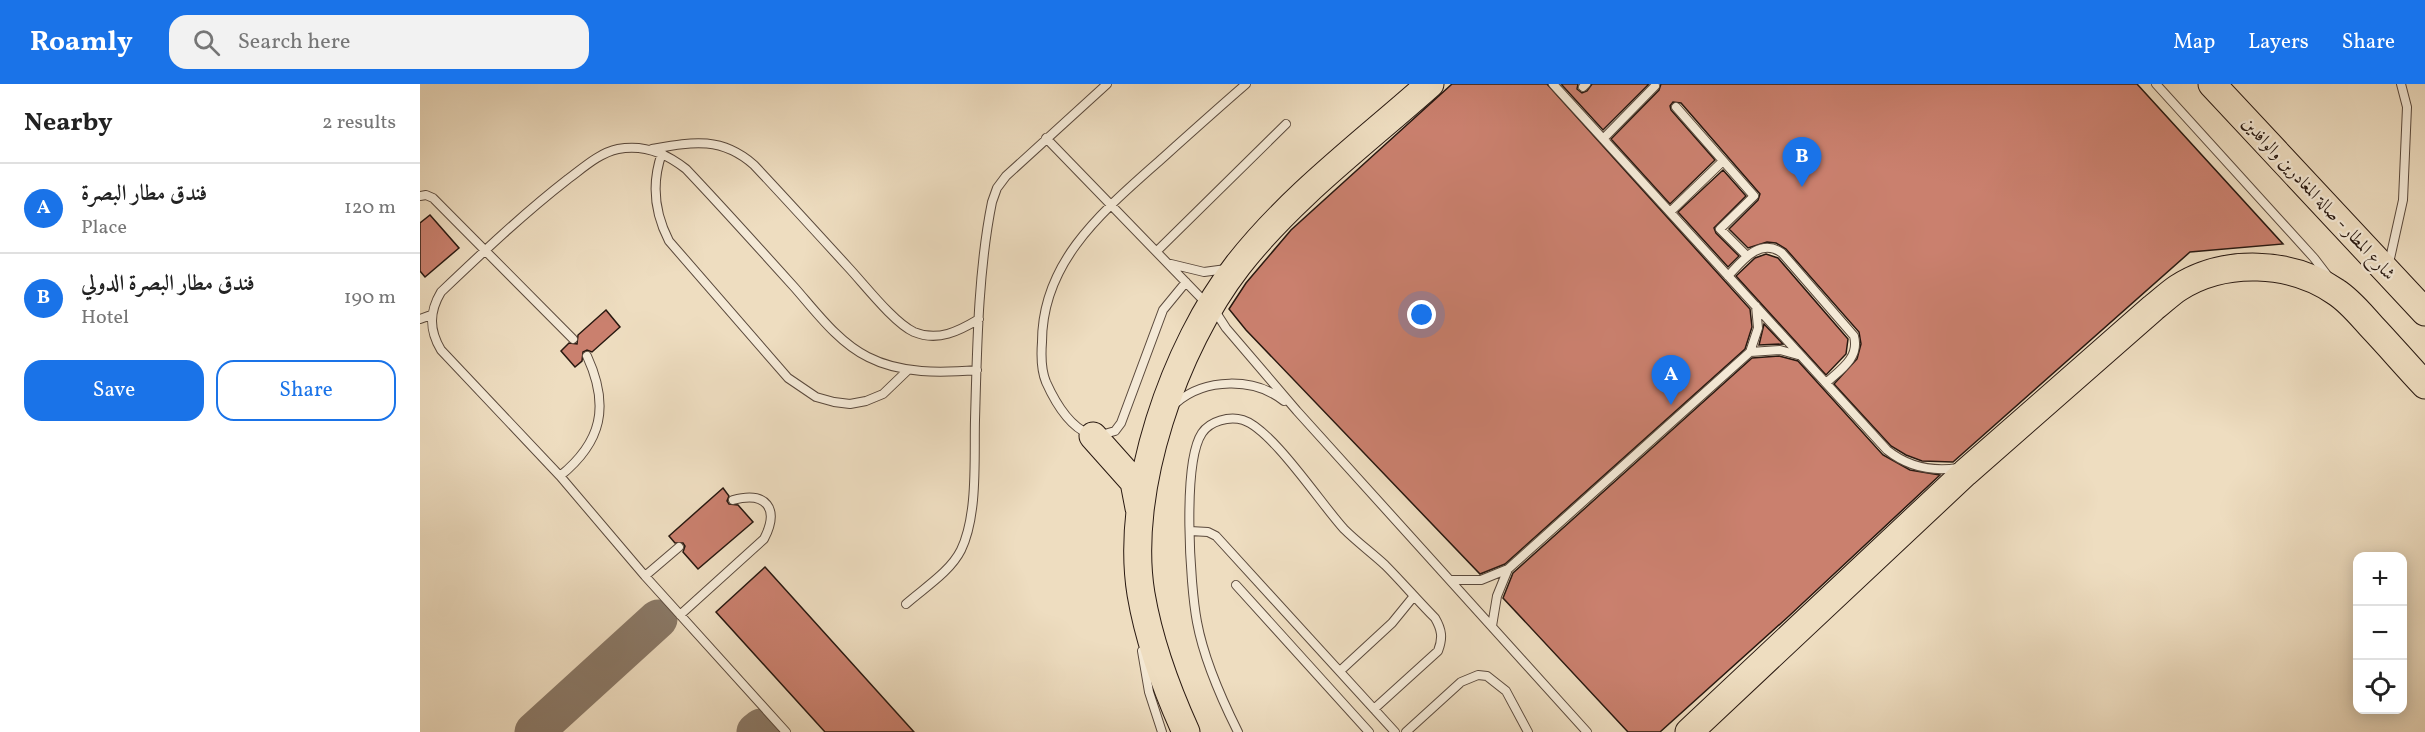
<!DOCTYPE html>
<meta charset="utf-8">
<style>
:root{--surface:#fff;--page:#f2f2f2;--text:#222;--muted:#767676;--line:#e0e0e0;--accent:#1a73e8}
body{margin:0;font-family:Vollkorn,Amiri,serif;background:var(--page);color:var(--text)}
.controls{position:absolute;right:18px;bottom:18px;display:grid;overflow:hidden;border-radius:12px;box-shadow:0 3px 15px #0003}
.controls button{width:54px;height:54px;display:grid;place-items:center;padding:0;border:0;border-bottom:2px solid var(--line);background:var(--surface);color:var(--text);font:30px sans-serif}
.you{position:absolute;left:1002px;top:231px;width:21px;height:21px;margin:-15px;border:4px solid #fff;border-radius:50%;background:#1a73e8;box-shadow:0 0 0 9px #1a73e833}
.badge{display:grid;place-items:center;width:39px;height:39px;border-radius:50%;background:var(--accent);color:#fff;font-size:20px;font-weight:700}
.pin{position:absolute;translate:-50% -50px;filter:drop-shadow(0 2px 3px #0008)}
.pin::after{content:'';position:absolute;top:32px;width:21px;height:18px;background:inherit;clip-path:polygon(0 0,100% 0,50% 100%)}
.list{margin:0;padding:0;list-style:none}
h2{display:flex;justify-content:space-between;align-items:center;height:78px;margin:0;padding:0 24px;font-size:26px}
h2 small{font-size:20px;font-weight:400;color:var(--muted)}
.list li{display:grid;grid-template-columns:39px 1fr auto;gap:18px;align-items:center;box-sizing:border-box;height:90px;padding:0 24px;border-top:2px solid var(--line)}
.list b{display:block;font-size:22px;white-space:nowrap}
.list p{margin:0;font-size:20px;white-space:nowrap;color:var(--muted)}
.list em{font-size:20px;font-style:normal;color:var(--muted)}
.actions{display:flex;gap:12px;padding:18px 24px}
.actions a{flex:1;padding:14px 0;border:2px solid var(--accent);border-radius:18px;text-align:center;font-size:21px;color:var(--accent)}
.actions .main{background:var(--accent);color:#fff}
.icon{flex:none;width:33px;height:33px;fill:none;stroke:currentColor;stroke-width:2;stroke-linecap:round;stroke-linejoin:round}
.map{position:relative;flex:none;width:2005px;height:648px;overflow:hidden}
header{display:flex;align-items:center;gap:36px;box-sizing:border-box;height:84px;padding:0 30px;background:var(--accent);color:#fff}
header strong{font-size:28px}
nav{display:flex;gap:33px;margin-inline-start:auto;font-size:21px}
.search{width:420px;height:54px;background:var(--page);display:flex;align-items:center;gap:15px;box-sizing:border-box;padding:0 21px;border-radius:18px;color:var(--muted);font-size:22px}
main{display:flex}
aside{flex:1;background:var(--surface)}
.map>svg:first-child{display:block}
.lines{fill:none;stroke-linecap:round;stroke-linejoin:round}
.taxiway{stroke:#8b7a68;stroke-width:39}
.building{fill:#ca806e;stroke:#281810;stroke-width:1.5}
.lane-casing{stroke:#5a493c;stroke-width:10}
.highway-casing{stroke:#281810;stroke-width:29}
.lane{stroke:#f4e9d6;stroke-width:8}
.highway{stroke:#eeddc0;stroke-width:27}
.labels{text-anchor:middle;stroke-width:4.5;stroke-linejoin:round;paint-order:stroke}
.street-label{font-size:18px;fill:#281810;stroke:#f4e9d6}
</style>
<header>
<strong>Roamly</strong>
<div class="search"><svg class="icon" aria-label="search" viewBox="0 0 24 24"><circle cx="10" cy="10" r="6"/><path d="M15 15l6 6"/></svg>Search here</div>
<nav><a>Map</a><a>Layers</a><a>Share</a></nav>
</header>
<main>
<aside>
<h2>Nearby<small>2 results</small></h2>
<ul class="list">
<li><span class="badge">A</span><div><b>فندق مطار البصرة</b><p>Place</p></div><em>120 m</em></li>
<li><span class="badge">B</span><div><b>فندق مطار البصرة الدولي</b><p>Hotel</p></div><em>190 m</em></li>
</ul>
<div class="actions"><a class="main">Save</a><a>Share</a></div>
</aside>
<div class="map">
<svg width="2005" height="648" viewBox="0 0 2005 648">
<rect width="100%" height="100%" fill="#eeddc0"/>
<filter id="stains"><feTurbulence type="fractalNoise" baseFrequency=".00333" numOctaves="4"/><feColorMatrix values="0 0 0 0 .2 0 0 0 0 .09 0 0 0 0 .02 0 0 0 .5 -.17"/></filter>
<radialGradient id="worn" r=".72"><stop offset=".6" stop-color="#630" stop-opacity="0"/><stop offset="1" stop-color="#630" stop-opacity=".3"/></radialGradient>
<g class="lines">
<path class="taxiway" d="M 114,648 L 238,535
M 336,648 L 341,644"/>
</g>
<path class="building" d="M 1032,0 L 1127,0 L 1330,225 L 1332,243 L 1325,265 L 1085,480 L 1060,490 L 826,246 L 809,225 L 826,199 L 871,146 Z
M 1141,0 L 1158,0 L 1157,5 L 1162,9 L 1167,7 L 1172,0 L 1229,0 L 1183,46 Z
M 1241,0 L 1717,0 L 1863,160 L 1770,168 L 1533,378 L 1502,377 L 1486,371 L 1471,362 L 1414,300 L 1437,275 L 1441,260 L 1439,248 L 1366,165 L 1356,159 L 1347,158 L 1328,164 L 1309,145 L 1338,116 L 1340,110 L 1261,19 L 1253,18 L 1250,22 L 1251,26 L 1295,76 L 1250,120 L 1191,55 L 1239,6 Z
M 1303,86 L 1326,112 L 1294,144 L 1296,149 L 1319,172 L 1308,183 L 1258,128 Z
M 10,131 L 39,164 L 5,193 L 0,187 L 0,139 Z
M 1346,170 L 1358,174 L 1428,255 L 1426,270 L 1406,291 L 1316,192 L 1335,174 Z
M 186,226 L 200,243 L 172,268 L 167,266 L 163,268 L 162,277 L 155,283 L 141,267 L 149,259 L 157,260 L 158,251 Z
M 1344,240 L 1363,260 L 1339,261 Z
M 1359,272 L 1378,277 L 1463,371 L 1490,386 L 1520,391 L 1369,532 L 1240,648 L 1208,648 L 1083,514 L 1093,489 L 1332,274 Z
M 303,404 L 309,412 L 307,417 L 309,420 L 318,421 L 333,438 L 278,485 L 263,468 L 265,462 L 263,459 L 255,459 L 249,452 Z
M 345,483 L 494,648 L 405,648 L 296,528 Z"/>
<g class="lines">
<g class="lane-casing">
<path id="lane" d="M 1133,0 L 1467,366 C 1488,383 1511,388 1538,384
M 1736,0 L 1894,174 L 1907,191
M 1163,3 L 1166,0
M 1256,23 L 1334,112 L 1300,145 L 1327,172
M 626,54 L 786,219
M 1183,55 L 1235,2
M 232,65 C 272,58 301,52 334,81 C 366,115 397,149 428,183 C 444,200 474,239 494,248 C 518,258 539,247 559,235
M 242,69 C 231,100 234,128 249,157 L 368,294 L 396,313 L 414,318 L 430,320 L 446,317 L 463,310 L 488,286
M 0,112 L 6,111 L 13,114 L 153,255
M 1250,128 L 1303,77
M 737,167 L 866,40
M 1969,179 L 1983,116 L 1987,23 L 1981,0
M 751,180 L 784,188 L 806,185
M 1308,192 C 1322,177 1340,153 1362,169 L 1434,252 C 1440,274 1420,286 1406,299
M 795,227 L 806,244 L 877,327 L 1167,648
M 0,235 L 11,231
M 1330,268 L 1360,266 L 1378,271
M 756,319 C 785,294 834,293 864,317
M 669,350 C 649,342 635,318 626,298 C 621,286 621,271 622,258 C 622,178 682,128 737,79 C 766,53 796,26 826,0
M 681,351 L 695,347 L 701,339 L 743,226 L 766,198
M 140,392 C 182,358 190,322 167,272
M 770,447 L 788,448 L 796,452 L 975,648
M 225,492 L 259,463
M 1030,496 L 1061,496 L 1088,485 L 1330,268 L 1338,244 L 1336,222
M 816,501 L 949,648
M 486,520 C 504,504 530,488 541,466 C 558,431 554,374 555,336 C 557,265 558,187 572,118 L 577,104 L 586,92 L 687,0
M 260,531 L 344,455 C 360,424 346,407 313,416
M 1072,542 L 1077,512 L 1088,485
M 722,567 L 729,608 L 742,648
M 920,587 L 972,539 L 994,512
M 366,648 L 225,492 L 140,392 L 21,266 C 9,246 9,228 21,208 C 62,169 103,130 148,95 C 163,84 179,69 198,65 C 224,60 246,69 266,85 C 303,124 339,164 375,204 C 396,228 419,259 448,273 C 481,290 521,289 557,286
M 818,648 C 801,614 784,576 777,538 C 770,501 762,379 782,349 C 790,337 809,332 823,336 C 852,345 901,420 924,445 C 937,458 952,469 965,481 C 982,498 998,517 1015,534 C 1022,546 1023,554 1018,567 L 954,625
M 986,648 L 1041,598 L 1058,591 L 1067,592 L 1086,607 L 1108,648"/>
</g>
<g class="highway-casing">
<path id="highway" d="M 1792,0 L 2005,228
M 673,352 L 714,398 L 719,424
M 766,648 C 746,604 729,557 721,510 C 704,406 755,262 818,181 C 872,112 945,58 1010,0
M 1269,648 L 1545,389 L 1733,224 C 1741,218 1749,210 1758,204 C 1805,174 1871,177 1916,208 C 1930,217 1941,231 1952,243 C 1970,262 1987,282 2005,301"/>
</g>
<use href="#lane" class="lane"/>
<use href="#highway" class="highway"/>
</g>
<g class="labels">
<g class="street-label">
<text transform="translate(1899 114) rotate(47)" y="6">شارع المطار - صالة المغادرين والوافدين</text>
</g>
</g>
<rect width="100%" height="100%" filter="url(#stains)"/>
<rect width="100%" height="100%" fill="url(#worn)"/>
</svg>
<div class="controls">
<button>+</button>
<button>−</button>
<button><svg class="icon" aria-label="locate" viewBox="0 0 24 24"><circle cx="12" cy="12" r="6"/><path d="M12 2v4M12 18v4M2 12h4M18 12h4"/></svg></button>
</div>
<div class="you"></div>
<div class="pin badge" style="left:1251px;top:321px">A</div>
<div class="pin badge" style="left:1382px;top:103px">B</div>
</div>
</main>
